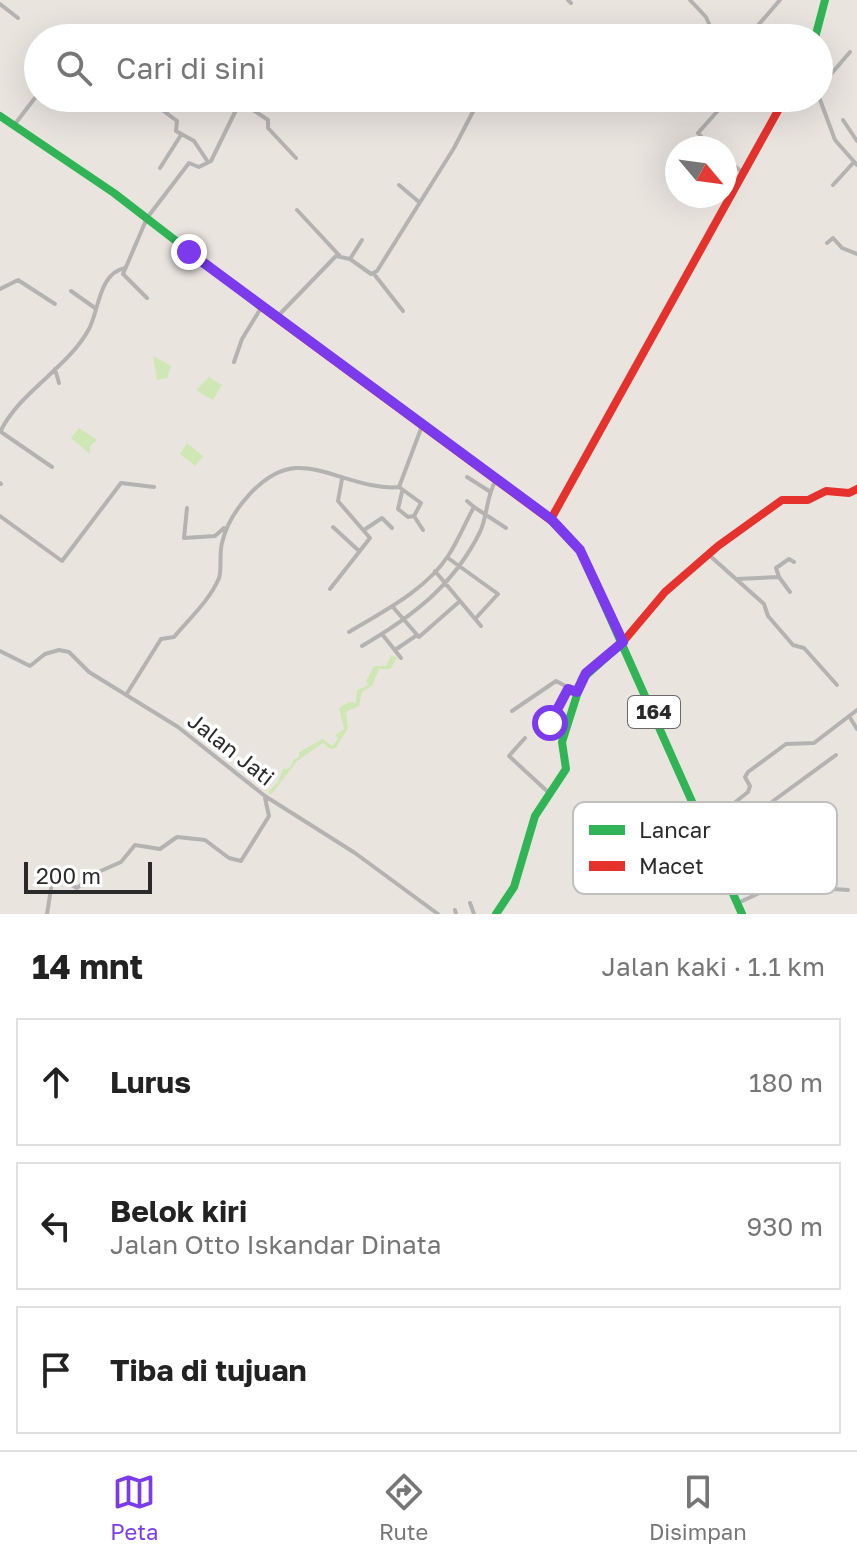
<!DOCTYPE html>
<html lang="id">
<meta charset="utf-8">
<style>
:root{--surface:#fff;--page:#f2f2f2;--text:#222;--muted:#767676;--line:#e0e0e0;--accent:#7c3aed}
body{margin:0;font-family:"Golos Text",sans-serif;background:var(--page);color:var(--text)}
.compass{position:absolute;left:665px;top:136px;width:72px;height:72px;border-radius:50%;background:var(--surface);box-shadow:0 8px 32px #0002;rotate:119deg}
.scale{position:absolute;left:24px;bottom:20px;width:128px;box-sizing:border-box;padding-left:8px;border:4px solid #2a2a2a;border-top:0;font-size:22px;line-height:28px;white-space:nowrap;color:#2a2a2a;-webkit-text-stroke:6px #fff;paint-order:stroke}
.stop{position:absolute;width:24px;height:24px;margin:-18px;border:6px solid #7c3aed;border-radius:50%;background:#fff}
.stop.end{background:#7c3aed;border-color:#fff;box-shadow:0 2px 8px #0008}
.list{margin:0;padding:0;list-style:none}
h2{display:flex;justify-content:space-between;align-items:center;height:104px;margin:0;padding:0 32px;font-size:34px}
h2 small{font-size:26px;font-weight:400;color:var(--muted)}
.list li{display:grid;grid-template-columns:52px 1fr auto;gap:24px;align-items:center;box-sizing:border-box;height:128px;margin:0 16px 16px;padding:0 16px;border:2px solid var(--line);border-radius:0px}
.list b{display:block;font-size:30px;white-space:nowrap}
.list p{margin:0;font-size:26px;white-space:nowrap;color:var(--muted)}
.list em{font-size:26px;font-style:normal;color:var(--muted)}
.icon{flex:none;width:44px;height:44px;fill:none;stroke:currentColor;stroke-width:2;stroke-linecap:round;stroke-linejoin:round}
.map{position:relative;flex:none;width:857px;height:914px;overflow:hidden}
.search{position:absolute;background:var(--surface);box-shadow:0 8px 32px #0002;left:24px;right:24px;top:24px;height:88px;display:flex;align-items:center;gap:20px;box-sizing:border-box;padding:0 28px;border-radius:44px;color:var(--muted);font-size:30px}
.sheet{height:536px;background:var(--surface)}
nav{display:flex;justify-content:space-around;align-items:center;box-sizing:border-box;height:112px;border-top:2px solid var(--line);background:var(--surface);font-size:22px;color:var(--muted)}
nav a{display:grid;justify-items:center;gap:4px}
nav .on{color:var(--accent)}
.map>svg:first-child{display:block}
.green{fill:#cfe7b5}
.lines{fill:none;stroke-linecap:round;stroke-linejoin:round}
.street{stroke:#b4b3b2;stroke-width:4}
.fast{stroke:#30b455;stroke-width:8}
.jam{stroke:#e5322d;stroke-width:8}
.route{stroke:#7c3aed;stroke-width:10}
.labels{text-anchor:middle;stroke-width:7;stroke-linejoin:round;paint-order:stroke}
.shield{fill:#fff;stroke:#6a6a6a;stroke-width:2}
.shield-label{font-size:20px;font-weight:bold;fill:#2a2a2a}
.street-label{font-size:22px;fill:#2a2a2a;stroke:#fff}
.key{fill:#fff;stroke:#bfbfbf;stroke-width:2}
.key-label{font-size:22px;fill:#2a2a2a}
</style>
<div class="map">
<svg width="857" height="914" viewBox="0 0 857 914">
<rect width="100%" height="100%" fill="#eae4df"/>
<path class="green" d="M 153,356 L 171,366 L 167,378 L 157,380 Z
M 209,377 L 222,385 L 213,400 L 196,390 Z
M 79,428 L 97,440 L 90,446 L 90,454 L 71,438 Z
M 187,443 L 203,456 L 195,466 L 180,454 Z
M 391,656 L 397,657 L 391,669 L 379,669 L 372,686 L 362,692 L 359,706 L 346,712 L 348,728 L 336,748 L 330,749 L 323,743 L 297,761 L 271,795 L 268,792 L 278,782 L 283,769 L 290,768 L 294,759 L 299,757 L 299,752 L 323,739 L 332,746 L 338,739 L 335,735 L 344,729 L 339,708 L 349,702 L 356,703 L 357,690 L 368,685 L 366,681 L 374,666 L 386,666 Z"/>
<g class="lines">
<path class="street" d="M 568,0 L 571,3
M 690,0 L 706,17 L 713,33
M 0,4 L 18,18
M 108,38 L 109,37
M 588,38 L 603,26
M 708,38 L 713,33 L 719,38
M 747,38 L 780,0
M 819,88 L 850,52
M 819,97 L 835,140 L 857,165
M 162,98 L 161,109 L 177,121 L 176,131 L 194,141 L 208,162
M 843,120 L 857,141
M 15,124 L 38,94
M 712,148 L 698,133 L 722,106
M 725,158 L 743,173
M 160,168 L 181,135
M 399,185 L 419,202
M 833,185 L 854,162
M 297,210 L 339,255
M 827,243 L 833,238 L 842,248 L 857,254
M 350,259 L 362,240
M 374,274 L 403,311
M 0,289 L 18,280 L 55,304
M 71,291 L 95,308
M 147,298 L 123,274 L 147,218 L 189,163 L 199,167 L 211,161 L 238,106 L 244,104 L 268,120 L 268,128 L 296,158
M 276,318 L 336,256 L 350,259 L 371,274 L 377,271 L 454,148 L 478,102 L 516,106 L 535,98
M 234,362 L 242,339 L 261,308
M 55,369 L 59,383
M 0,432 C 21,390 67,369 89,329 C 99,310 99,273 125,268
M 1,432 L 52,467
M 467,477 L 489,491
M 0,483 L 1,484
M 399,487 L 421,503 L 414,516 L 408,517 L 398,509 L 402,492
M 467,501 L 474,507
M 187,508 L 184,538 L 215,536 L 224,528
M 0,516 L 62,561 L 121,483 L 154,487
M 414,516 L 423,530
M 333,527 L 359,551
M 364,530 L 382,518 L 392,528
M 709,555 L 764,604 L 768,616 L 793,645 L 804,648 L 837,685
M 448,558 L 498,594 L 475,619
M 435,571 L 481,626
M 779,577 L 790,592
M 737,579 L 779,577 L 776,568 L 789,559 L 794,562
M 330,589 L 370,538 L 338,501 L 342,479
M 392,606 L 419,637 L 460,601
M 349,632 C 382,612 426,590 448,556 C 458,541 465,523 474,507 L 506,528
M 382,634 L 401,658
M 362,646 C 413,616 453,586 480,532 C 488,515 486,496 496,480
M 395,650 L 417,635
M 0,651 L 30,666 L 45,654 L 59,650 L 69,652 L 89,672 L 178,727 L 265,796 L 355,853 L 438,914
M 126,695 L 161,639 L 174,637 C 189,619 210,600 219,578 C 222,570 219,554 222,543 C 229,512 263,470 296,468 C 324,466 366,491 399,487 L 422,426
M 512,711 L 556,681 L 577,692
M 849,716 L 857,729
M 540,733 L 550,723 L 568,689
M 525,738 L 509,756 L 548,792
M 705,826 L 748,792 L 750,786 L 745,777 L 748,772 L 786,744 L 814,743 L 857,710
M 713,845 L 836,755
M 470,903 L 474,914
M 738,903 L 776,885 L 848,890
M 455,910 L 456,914
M 47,914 L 52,882 L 65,882 L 77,888 L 96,873 L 121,862 L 135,845 L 160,849 L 177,837 L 205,840 L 229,858 L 241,861 L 269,816 L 265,798"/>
<path class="fast" d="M 815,38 L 825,0
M 0,116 L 114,193 L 259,305
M 557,525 L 580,550 L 742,914
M 496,914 L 514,887 L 535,816 L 566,769 L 562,742 L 582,679 L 622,643"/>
<path class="jam" d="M 259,305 L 557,525
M 551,519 L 785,98
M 622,643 L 665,592 L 718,546 L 782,500 L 808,500 L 826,491 L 849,493 L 857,489"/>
</g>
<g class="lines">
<path class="route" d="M 189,252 L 551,519 L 580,550 L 623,642 L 586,673 L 577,692 L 568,689 L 550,723"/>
</g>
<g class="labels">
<rect class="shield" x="628" y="696" width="52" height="32" rx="6"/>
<g class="shield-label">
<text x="654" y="719">164</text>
</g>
<g class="street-label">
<text transform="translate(231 749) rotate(38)" y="8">Jalan Jati</text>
</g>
</g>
<rect x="573" y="802" width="264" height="92" rx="12" class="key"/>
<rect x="589" y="825" width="36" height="10" fill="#30b455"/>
<rect x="589" y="861" width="36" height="10" fill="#e5322d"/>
<g class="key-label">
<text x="639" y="838">Lancar</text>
<text x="639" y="874">Macet</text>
</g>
</svg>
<svg class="compass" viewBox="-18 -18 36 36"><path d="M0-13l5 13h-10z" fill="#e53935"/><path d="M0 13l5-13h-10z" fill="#767676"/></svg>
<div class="scale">200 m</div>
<div class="stop" style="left:550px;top:723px"></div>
<div class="stop end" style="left:189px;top:252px"></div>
<div class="search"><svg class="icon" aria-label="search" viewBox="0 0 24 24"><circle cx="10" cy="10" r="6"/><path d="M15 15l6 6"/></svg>Cari di sini</div>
</div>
<section class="sheet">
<h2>14 mnt<small>Jalan kaki · 1.1 km</small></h2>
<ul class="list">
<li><svg class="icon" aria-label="ahead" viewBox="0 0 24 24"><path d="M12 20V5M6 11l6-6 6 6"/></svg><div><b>Lurus</b></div><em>180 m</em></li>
<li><svg class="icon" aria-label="left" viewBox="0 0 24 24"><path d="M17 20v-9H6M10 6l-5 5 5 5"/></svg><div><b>Belok kiri</b><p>Jalan Otto Iskandar Dinata</p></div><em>930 m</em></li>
<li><svg class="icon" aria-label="arrive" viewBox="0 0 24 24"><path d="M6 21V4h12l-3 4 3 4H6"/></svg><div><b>Tiba di tujuan</b></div></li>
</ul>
</section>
<nav>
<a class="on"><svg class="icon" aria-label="map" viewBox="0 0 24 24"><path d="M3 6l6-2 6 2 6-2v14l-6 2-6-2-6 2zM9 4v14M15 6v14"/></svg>Peta</a>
<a><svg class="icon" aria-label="directions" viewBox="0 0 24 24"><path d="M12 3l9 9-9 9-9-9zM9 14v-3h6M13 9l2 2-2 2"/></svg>Rute</a>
<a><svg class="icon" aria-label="saved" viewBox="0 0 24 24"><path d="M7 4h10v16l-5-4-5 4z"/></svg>Disimpan</a>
</nav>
